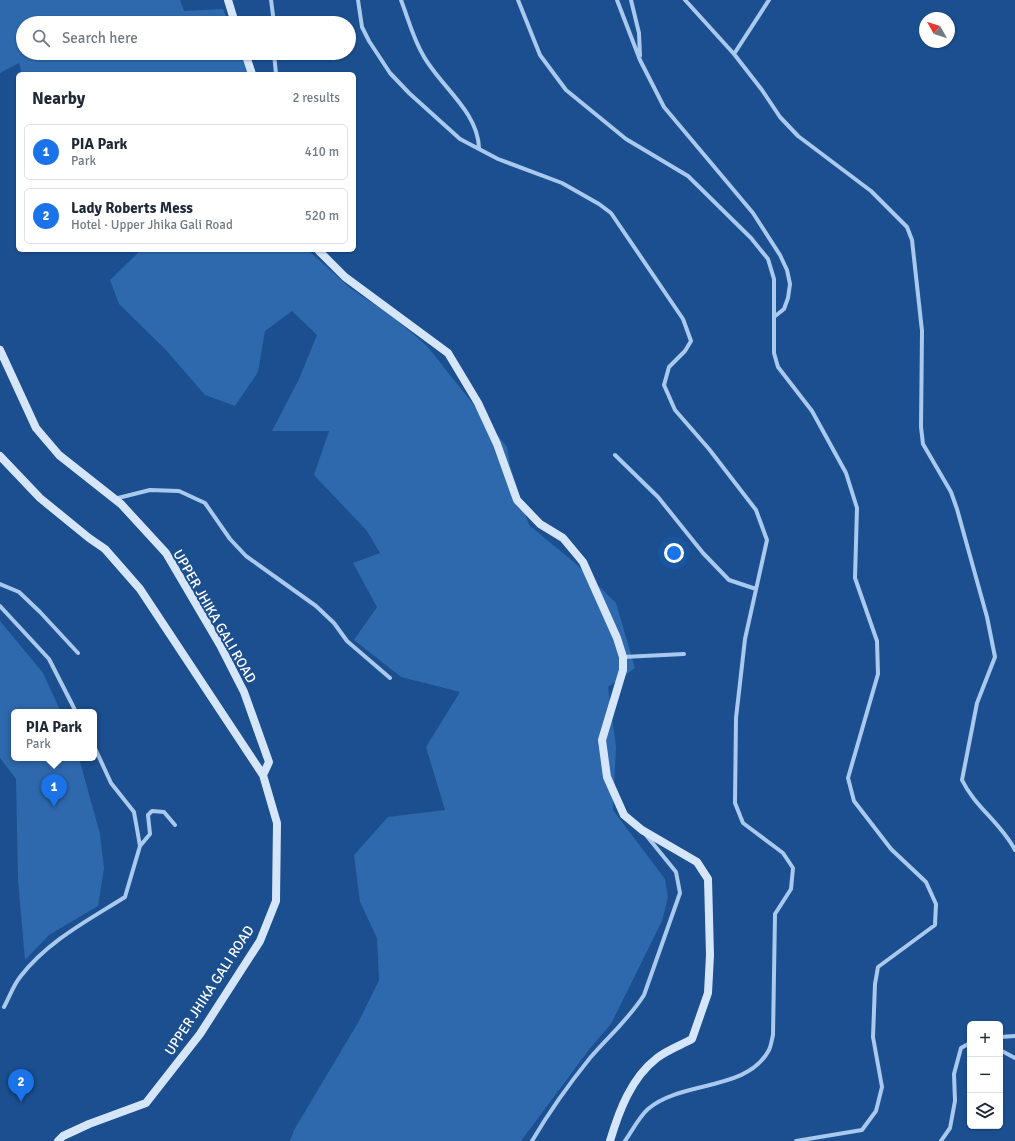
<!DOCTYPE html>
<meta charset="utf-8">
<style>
:root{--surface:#fff;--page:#f6f6f7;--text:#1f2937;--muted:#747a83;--line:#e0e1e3;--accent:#1a73e8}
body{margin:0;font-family:Signika,sans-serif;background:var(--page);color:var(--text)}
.controls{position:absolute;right:12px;bottom:12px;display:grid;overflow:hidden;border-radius:6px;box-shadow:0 1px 3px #0004}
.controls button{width:36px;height:36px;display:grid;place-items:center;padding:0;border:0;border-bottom:1px solid var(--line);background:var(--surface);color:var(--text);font:20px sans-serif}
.compass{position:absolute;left:919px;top:12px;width:36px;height:36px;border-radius:50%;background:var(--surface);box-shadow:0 1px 3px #0004;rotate:309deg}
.you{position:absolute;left:674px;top:553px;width:14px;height:14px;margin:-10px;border:3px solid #fff;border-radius:50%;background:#1a73e8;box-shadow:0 0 0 6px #1a73e833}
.badge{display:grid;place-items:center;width:26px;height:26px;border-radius:50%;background:var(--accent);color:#fff;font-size:13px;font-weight:700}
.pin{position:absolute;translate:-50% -33px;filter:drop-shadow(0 1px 2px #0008)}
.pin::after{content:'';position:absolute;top:21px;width:14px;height:12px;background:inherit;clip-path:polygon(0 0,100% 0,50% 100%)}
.popup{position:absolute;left:11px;top:709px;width:86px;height:52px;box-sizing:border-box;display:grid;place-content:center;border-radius:6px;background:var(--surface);filter:drop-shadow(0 1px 3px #0005);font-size:13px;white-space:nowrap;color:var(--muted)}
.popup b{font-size:15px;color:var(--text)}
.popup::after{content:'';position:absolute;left:50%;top:100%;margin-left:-8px;border:8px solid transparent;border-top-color:var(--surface)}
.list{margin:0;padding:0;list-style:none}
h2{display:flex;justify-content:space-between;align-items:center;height:52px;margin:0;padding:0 16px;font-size:17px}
h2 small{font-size:13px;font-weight:400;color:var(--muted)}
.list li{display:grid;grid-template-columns:26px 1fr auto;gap:12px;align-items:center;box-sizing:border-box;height:56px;margin:0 8px 8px;padding:0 8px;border:1px solid var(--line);border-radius:6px}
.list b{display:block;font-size:15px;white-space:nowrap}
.list p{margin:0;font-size:13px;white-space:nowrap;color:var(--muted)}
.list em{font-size:13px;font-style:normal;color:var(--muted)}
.icon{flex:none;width:22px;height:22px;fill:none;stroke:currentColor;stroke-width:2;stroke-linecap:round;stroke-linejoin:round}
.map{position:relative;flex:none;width:1015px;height:1141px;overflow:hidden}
.search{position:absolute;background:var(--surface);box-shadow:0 1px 3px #0004;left:16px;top:16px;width:340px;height:44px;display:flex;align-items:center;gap:10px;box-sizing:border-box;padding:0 14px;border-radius:22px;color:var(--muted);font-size:15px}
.panel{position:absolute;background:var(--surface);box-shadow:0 1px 3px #0004;left:16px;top:72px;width:340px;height:180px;border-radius:6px}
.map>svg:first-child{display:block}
.green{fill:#2e69ad}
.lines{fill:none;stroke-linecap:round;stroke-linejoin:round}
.street{stroke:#a9c9ee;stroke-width:4}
.secondary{stroke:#d6e6fa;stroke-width:8}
.labels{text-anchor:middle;stroke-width:4;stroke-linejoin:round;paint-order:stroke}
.street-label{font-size:14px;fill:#fff;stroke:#1b4f8f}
</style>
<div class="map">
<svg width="1015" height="1141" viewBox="0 0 1015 1141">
<rect width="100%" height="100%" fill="#1b4f8f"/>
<path class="green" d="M 0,0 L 180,0 L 184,11 L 223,9 L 229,23 L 23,23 L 23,53 L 241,53 L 248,74 L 22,74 L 19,63 L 0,73 Z
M 141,250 L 308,250 L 350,288 L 392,316 L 427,346 L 507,447 L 510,465 L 529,525 L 575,563 L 616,603 L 635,668 L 608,687 L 616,747 L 613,810 L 665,879 L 668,897 L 662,921 L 611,1024 L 591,1047 L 521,1141 L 290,1141 L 294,1130 L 359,1021 L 379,980 L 377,938 L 360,902 L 354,855 L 388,817 L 445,810 L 426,747 L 460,692 L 401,677 L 354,640 L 377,607 L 353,563 L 380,553 L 367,531 L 314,475 L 329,431 L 272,431 L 299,379 L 317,335 L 292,311 L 265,331 L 258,372 L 235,406 L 205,395 L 166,350 L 119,304 L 110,280 Z
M 0,621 L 43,673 L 61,712 L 14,712 L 14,758 L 79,758 L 100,834 L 104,868 L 98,906 L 49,935 L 25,960 L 18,880 L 16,779 L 0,758 Z"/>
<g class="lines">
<path class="street" d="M 271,0 L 274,23
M 358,0 L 362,27 L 369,41 L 390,73 L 409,93 L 460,139 L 498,159 L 562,183 L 599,204 L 611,213 L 683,319 L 691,341 L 685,351 L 669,367 L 664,385 L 675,410 L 709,449 L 756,510 L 767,540 L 745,639 L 736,718 L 735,803 L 743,823 L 783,853 L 793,868 L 791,889 L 775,914 L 773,1035 C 772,1039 771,1046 769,1050 C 747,1092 681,1080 648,1109 C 639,1117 632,1131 625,1141
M 401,0 C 408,18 413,38 423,55 C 439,85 478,111 479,148
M 518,0 L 540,55 L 566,90 L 626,139 L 688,176 L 751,238 L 768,259 L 774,279 L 774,317
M 617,0 L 640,60 L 664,107 L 753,213 L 780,255 L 787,270 L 790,284 L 788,298 L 784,309 L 774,317 L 774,353 L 778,367 L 812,411 L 846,473 L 857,508 L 855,578 L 877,641 L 878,674 L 848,778 L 854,801 L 891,849 L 926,882 L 936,904 L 935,925 L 878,967 L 875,984 L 873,1037 L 882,1087 L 876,1111 L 862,1130 L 796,1141
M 631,0 L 639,33 L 640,56
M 685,0 L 734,54 L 762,90 L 780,117 L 798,136 L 871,191 L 907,227 L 912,240 L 922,331 L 921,427 L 923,444 L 951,492 L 957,509 L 987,617 L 995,657 L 977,703 L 962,780 C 975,807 1001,823 1015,850
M 274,53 L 276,74
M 734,54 L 769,0
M 615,455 L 658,497 L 703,553 L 729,580 L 756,589
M 114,499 L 150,490 L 179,491 L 205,503 L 230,539 L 246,556 L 316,606 L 334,623 L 347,641 L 390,678
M 0,584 L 19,592 L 40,612 L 78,653
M 0,606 L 49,659 L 76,712
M 623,657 L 684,654
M 140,846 L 150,834 L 148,815 L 152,811 L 164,812 L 175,825
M 4,1007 C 9,998 13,986 20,977 C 48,941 87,921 125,897 L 140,846 L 134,812 L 111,783 L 94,746
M 1000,1037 L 1015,1036
M 1000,1050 L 1015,1058
M 532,1141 C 549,1112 569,1084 590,1058 C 608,1037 629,1019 644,995 L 680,893 L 676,872 L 646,835
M 941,1141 L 950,1128 L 955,1101 L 954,1074 L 961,1048 L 970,1043"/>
<path class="secondary" d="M 228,0 L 235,23
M 245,53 L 252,74
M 318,250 L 345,277 L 448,353 L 478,403 L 497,444 L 517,500 L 540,524 L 563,538 L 583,562 L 617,638 L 623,657 L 623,670 L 602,740 L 607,777 L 624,815 L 642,830 L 697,862 L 708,879 L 710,955 L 708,993 L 692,1039 C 681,1045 667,1050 657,1058 C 631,1078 619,1111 610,1141
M 0,350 L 36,428 L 59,455 L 121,504 L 166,553 L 220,645 L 244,692 L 269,762 L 263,775 L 277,823 L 276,901 L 260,941 L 200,1034 L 146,1103 L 89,1124 L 63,1136 L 58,1141
M 0,456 L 40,498 L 89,538 L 105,549 L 140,589 L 263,775"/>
</g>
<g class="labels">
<g class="street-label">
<text transform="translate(215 616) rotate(60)" y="5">UPPER JHIKA GALI ROAD</text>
<text transform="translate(209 990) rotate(-57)" y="5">UPPER JHIKA GALI ROAD</text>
</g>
</g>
</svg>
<div class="controls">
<button>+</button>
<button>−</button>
<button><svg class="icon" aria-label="layers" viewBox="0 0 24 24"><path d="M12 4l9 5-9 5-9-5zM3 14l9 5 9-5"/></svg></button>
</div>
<svg class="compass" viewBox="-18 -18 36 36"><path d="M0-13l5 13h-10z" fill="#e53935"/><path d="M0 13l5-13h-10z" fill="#747a83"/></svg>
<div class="you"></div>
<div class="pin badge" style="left:54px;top:807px">1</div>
<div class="popup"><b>PIA Park</b>Park</div>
<div class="pin badge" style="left:21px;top:1102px">2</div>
<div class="search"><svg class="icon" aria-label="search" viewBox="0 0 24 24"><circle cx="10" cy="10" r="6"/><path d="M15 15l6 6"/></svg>Search here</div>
<section class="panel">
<h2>Nearby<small>2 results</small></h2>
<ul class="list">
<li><span class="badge">1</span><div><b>PIA Park</b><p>Park</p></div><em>410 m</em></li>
<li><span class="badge">2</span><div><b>Lady Roberts Mess</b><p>Hotel · Upper Jhika Gali Road</p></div><em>520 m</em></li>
</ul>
</section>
</div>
